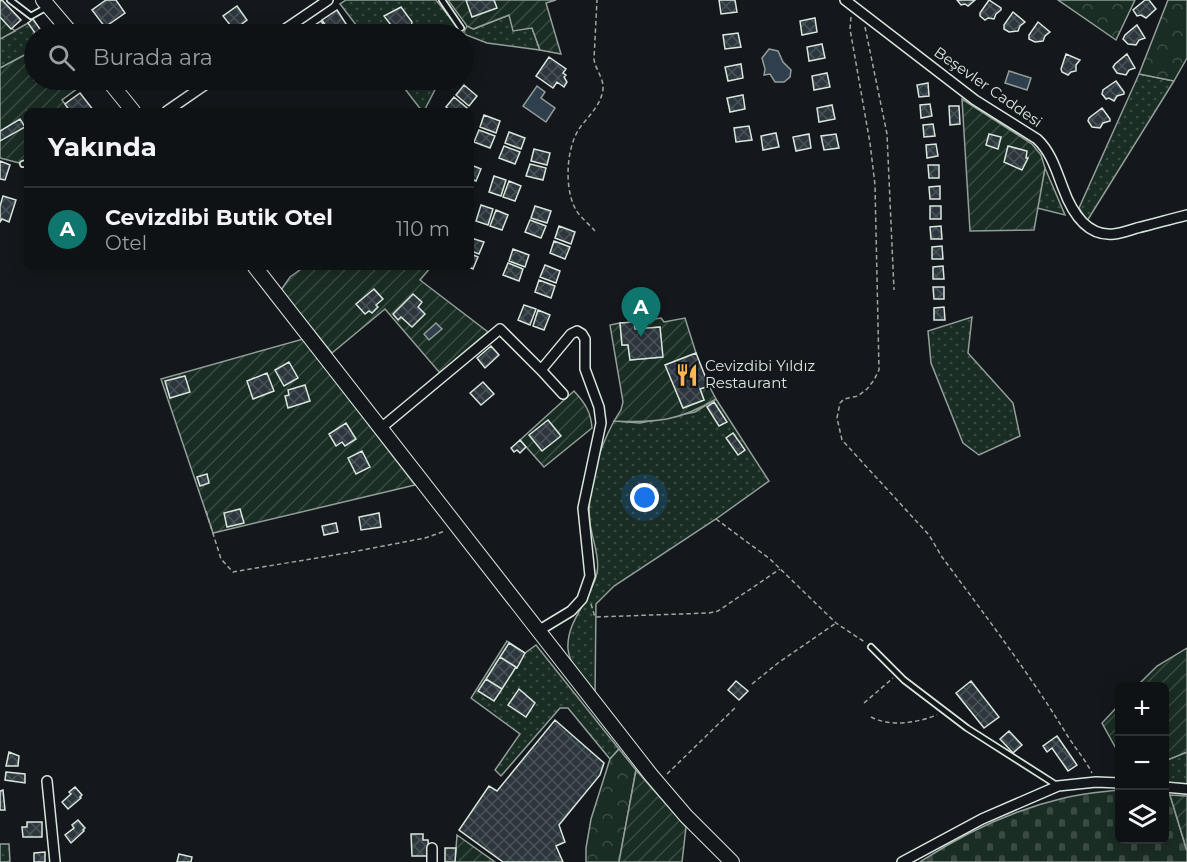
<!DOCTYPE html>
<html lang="tr">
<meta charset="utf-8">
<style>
:root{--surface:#0f1215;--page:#1d2022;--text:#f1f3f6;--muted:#9b9ea0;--line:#2f3234;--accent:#0f766e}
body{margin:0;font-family:Montserrat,sans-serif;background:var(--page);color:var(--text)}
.controls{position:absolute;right:18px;bottom:18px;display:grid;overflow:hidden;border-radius:9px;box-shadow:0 3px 15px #0003}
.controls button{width:54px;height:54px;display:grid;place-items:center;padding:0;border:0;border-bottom:2px solid var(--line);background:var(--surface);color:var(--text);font:30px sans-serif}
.you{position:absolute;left:645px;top:498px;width:21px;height:21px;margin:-15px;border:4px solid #fff;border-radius:50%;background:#1a73e8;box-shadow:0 0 0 9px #1a73e833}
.badge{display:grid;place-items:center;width:39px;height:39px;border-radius:50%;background:var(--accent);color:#fff;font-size:20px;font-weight:700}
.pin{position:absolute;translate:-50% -50px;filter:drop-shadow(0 2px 3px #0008)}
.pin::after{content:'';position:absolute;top:32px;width:21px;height:18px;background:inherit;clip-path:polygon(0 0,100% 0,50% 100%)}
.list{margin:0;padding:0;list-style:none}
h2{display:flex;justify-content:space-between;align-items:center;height:78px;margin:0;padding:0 24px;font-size:26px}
h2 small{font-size:20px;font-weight:400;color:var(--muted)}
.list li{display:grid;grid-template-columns:39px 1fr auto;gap:18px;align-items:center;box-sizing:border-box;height:84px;padding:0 24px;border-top:2px solid var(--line)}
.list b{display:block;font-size:22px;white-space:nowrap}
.list p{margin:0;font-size:20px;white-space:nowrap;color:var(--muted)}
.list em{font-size:20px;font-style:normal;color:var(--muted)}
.icon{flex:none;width:33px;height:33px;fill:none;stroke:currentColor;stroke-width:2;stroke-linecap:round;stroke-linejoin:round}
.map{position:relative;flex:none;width:1187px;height:862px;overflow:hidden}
.search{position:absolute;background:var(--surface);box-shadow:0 3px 15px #0003;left:24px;top:24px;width:450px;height:66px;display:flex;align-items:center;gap:15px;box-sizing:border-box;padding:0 21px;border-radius:33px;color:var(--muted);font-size:22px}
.panel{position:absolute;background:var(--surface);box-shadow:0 3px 15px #0003;left:24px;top:108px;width:450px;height:162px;border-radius:9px}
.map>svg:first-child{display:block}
.grass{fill:url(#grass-dots);stroke:#939e99;stroke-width:1.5}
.forest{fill:url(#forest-crowns);stroke:#939e99;stroke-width:1.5}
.cemetery{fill:url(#cemetery-stones);stroke:#939e99;stroke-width:1.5}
.garden{fill:url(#garden-furrows);stroke:#939e99;stroke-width:1.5}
.water{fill:#2f3f4d;stroke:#939e99;stroke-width:1.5}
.building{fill:url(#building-cross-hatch);stroke:#d8e6dc;stroke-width:1.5}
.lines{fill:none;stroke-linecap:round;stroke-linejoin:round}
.lane-casing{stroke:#d8e6dc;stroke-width:8}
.street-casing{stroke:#d8e6dc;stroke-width:12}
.primary-casing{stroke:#d8e6dc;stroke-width:16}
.path{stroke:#9da8a2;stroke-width:1.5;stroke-dasharray:4.5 3;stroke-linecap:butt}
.lane{stroke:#14181c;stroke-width:4.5}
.street{stroke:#14181c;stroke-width:9}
.primary{stroke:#14181c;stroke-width:14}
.labels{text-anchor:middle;stroke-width:4.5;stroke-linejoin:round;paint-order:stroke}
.street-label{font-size:15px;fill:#d8e6dc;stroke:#14181c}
.poi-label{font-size:15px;fill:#d8e6dc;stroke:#14181c;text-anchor:start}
</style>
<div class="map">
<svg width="1187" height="862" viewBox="0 0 1187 862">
<defs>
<pattern id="grass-dots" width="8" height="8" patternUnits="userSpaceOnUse" patternTransform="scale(1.5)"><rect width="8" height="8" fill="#1a2d24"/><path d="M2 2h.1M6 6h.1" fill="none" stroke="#3b4b43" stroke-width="1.8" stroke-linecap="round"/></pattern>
<pattern id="forest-crowns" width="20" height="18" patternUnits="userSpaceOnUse" patternTransform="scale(1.5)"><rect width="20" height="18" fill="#1a2d24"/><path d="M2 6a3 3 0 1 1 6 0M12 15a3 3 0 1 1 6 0" fill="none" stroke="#3b4b43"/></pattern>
<pattern id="cemetery-stones" width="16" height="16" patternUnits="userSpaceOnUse" patternTransform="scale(1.5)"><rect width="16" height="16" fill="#1a2d24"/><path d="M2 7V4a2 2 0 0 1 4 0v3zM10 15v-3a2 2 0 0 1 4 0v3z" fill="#3b4b43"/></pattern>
<pattern id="garden-furrows" width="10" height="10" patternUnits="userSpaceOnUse" patternTransform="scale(1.5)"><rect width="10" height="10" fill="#1a2d24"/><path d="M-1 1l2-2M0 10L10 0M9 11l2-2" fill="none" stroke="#3b4b43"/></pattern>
<pattern id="building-cross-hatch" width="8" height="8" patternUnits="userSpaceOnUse" patternTransform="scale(1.5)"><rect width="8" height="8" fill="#2c363c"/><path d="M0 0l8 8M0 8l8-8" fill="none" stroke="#4a5358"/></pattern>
</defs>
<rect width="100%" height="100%" fill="#14181c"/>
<path class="grass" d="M 346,0 L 436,0 L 463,34 L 467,26 L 474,29 L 509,15 L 532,28 L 540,50 L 487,43 L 464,34 L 363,34 L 340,4 Z
M 28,23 L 35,32 L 40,29 L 45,34 L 34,34 L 34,50 L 0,68 L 0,39 Z
M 1139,74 L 1174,81 L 1087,221 L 1079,208 Z
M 398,80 L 440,80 L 424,111 L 422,111 Z
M 1045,168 L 1065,215 L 1037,208 Z
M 972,317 L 968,353 L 1013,403 L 1020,436 L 979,455 L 963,443 L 931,363 L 928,331 Z
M 716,399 L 769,481 L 716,519 L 614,586 L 596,604 L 595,696 C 585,682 570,667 568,649 C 566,621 591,600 597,573 C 600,558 592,538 590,523 C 586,489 598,451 614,421 L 640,423 L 695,412 Z
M 507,641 L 525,653 L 536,645 L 619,749 L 610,759 L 568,708 L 560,708 L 501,776 L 495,770 L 520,734 L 471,698 Z
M 1187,752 L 1187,786 L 1165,785 L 1165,761 Z
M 0,844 L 9,844 L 10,862 L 0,862 Z"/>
<path class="forest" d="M 1058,0 L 1135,0 L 1116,40 Z
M 1168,0 L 1187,0 L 1187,58 L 1174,81 L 1139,74 Z
M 619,749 L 636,770 L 619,862 L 586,862 L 586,848 L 591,819 L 610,759 Z"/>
<path class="cemetery" d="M 1119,790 L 1120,840 L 1164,840 L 1165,794 L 1170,795 L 1187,851 L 1187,862 L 920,862 C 964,833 1013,810 1064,798 C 1082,793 1101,792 1119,790 Z"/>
<path class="garden" d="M 448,0 L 556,0 L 546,3 L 561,54 L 540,50 L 532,28 L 513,31 L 509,15 L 473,29 L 467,26 Z
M 0,17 L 15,31 L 0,39 Z
M 34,50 L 34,80 L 89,80 L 62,100 L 70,111 L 27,111 L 27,163 L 23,164 L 0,158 L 0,68 Z
M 962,99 L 1032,144 L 1041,155 L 1045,168 L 1034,230 L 970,231 Z
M 304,267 L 431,267 L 420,280 L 488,332 L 440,373 L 385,309 L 332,353 L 281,290 L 290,277 Z
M 661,318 L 664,322 L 685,318 L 696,353 L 666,365 L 683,408 L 704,400 L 700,389 L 709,386 L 716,399 C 679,421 656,423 614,421 L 621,410 L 623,402 L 610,325 L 620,323 L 622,345 L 628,345 L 630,360 L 662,357 L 660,327 L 635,329 L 634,322 Z
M 303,339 L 415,485 L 213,533 L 161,379 Z
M 574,391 C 585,403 591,412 592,428 L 544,467 L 520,440 Z
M 1187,648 L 1187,752 L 1165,761 L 1164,686 L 1137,686 L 1157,666 Z
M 1119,705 L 1119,754 L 1102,723 Z
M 636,770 L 686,827 L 682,862 L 619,862 Z
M 1170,795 L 1187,796 L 1187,851 Z
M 457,835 L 495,862 L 455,862 Z"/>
<path class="water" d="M 769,49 L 778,51 L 783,62 L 791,70 L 790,77 L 784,82 L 775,82 L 770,74 L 764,75 L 765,69 L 762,58 Z
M 1009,71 L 1031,78 L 1027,90 L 1005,83 Z
M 537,86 L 545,92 L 541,98 L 555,108 L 546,122 L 523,106 Z
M 436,323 L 442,329 L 429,340 L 424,334 Z"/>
<path class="building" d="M 2,0 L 21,20 L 11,29 L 0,17 L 0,1 Z
M 106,0 L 116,0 L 125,13 L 105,27 L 92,10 Z
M 466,0 L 494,0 L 497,8 L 472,17 Z
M 719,0 L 735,0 L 737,12 L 721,14 Z
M 957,0 L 975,0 L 968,6 L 965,4 L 961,5 Z
M 989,0 L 1001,8 L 1001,10 L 996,14 L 994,19 L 988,18 L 985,20 L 980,16 L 980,13 Z
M 1145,0 L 1149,0 L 1156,9 L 1146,18 L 1141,15 L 1137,16 L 1133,10 Z
M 237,6 L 247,20 L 234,30 L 223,16 Z
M 401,7 L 412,22 L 411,28 L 398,34 L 384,16 Z
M 337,10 L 350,30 L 343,34 L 331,34 L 322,20 Z
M 1013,12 L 1025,22 L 1020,26 L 1018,31 L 1009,32 L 1004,29 L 1004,25 Z
M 815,18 L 817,32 L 802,35 L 800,21 Z
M 33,19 L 40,29 L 35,33 L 28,23 Z
M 321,21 L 330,34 L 305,34 L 310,31 L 309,29 Z
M 1038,22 L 1050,32 L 1045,36 L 1043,41 L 1035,42 L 1029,39 L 1029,35 Z
M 1137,25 L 1145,38 L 1139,40 L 1136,45 L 1128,44 L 1123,39 L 1125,35 Z
M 738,33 L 741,47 L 725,49 L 723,35 Z
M 822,44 L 825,58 L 809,61 L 807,47 Z
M 1066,54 L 1080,60 L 1076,65 L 1076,71 L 1071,72 L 1068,75 L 1062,72 L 1061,69 Z
M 1127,54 L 1135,68 L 1129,70 L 1126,75 L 1117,73 L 1113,67 L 1115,64 Z
M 549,57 L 566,69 L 563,73 L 566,75 L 564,77 L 567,82 L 564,87 L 557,82 L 553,88 L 536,76 Z
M 741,64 L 743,78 L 728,81 L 725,67 Z
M 827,73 L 830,87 L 814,90 L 812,76 Z
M 1116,81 L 1124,92 L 1124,94 L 1117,96 L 1114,101 L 1109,98 L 1106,99 L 1102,94 L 1103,90 Z
M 928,83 L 929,96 L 919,97 L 917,85 Z
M 464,85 L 477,96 L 469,106 L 456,95 Z
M 80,93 L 94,111 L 70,111 L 65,104 Z
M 743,95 L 745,109 L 730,112 L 727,98 Z
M 454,97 L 467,108 L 465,111 L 451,111 L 446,107 Z
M 930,104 L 932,116 L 921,118 L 920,105 Z
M 832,105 L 835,119 L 819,122 L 817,108 Z
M 949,106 L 959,106 L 960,124 L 950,125 Z
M 1102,108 L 1110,119 L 1110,121 L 1103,123 L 1100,128 L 1092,127 L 1088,121 L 1089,118 Z
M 484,115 L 500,121 L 496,133 L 480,127 Z
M 20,119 L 25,127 L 0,141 L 0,131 Z
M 933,124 L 935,136 L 924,137 L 923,125 Z
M 749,126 L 752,140 L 736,142 L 734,128 Z
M 479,130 L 495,136 L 490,148 L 474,142 Z
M 509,132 L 525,138 L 521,149 L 505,143 Z
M 776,133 L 779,147 L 763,150 L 761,136 Z
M 809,134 L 811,148 L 796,151 L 793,137 Z
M 836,134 L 839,148 L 824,150 L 821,136 Z
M 989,134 L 1001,137 L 998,149 L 986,145 Z
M 936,144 L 938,156 L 927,158 L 926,145 Z
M 504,146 L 520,152 L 515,164 L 499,158 Z
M 1008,146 L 1027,151 L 1026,158 L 1028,158 L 1022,170 L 1004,162 Z
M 534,149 L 550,153 L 547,165 L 531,161 Z
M 0,161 L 10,165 L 5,180 L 0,179 Z
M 530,164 L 546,168 L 543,180 L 526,176 Z
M 471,165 L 481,169 L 476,181 L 471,179 Z
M 928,165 L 939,165 L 939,178 L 929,178 Z
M 494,176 L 506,180 L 501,196 L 489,192 Z
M 509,181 L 521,186 L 515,201 L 503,197 Z
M 940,186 L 940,199 L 930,199 L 929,187 Z
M 3,196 L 16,200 L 9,222 L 2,219 L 0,222 L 0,206 Z
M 481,205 L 493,209 L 488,225 L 476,221 Z
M 535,206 L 551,211 L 547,223 L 531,218 Z
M 930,206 L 941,206 L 941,219 L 930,219 Z
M 496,210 L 508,215 L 502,230 L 490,226 Z
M 530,220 L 546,226 L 541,238 L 525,232 Z
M 559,226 L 575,232 L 571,244 L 555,238 Z
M 941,226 L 942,239 L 931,239 L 930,227 Z
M 471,238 L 484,242 L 479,254 L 471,251 Z
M 554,241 L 570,247 L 565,259 L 550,253 Z
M 942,246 L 943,259 L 932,259 L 932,247 Z
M 513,249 L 529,255 L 525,267 L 509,261 Z
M 471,254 L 478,257 L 473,269 L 469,267 L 471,267 Z
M 508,263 L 523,269 L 519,281 L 503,275 Z
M 545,265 L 560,271 L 556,283 L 540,277 Z
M 943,266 L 944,279 L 933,279 L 933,267 Z
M 539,280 L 555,286 L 551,298 L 535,292 Z
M 933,287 L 944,287 L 944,299 L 934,299 Z
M 374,289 L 383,299 L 376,305 L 378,307 L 372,313 L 369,311 L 365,314 L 356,304 Z
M 413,294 L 422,302 L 418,307 L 425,314 L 412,327 L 401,317 L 398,320 L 393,314 Z
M 524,305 L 536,309 L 530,325 L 518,320 Z
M 944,307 L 945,320 L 934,320 L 934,308 Z
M 538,310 L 550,315 L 544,330 L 533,326 Z
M 634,322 L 635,329 L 660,327 L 663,357 L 630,360 L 628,345 L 622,345 L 620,323 Z
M 491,346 L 499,355 L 485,368 L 477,358 Z
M 696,353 L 709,386 L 700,389 L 704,400 L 683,408 L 665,365 Z
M 289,362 L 298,378 L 284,386 L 275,370 Z
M 267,373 L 274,391 L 253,399 L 247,381 Z
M 185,376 L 190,392 L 170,398 L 165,381 Z
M 483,382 L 494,394 L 481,405 L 470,393 Z
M 305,385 L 310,401 L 288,408 L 285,396 L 289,395 L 288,390 Z
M 714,402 L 727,422 L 719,426 L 707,407 Z
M 548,420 L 561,436 L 542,451 L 529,435 Z
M 346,423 L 356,439 L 345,446 L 342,442 L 336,446 L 329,434 Z
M 733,433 L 745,450 L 738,455 L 726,438 Z
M 520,440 L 526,447 L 520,453 L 517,450 L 514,452 L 511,448 Z
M 362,451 L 370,467 L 356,474 L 348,458 Z
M 207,474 L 209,483 L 200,486 L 197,477 Z
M 240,509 L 244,523 L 227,527 L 224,513 Z
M 379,513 L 381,527 L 361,530 L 359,517 Z
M 336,523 L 338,532 L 324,535 L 322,526 Z
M 509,643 L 525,653 L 517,668 L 500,657 Z
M 500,657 L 516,667 L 502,689 L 486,679 Z
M 486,679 L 502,689 L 494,701 L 478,691 Z
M 736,681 L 748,691 L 739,700 L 728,690 Z
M 971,681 L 999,717 L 984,728 L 956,693 Z
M 519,689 L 535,703 L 526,717 L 508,705 Z
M 555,720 L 604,763 L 600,775 L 559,825 L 565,842 L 556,846 L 563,862 L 503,862 L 459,830 L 489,786 L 497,791 Z
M 1009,731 L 1022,745 L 1013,753 L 1000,739 Z
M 1057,736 L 1077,765 L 1068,771 L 1052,748 L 1047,752 L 1043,746 Z
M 9,752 L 19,756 L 18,766 L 6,766 Z
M 6,772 L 25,774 L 25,783 L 5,780 Z
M 75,787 L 82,795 L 80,797 L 81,798 L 68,809 L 62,802 L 71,794 L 69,792 Z
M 3,790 L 5,810 L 0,810 L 0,791 Z
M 78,820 L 85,828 L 83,830 L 84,831 L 71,843 L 65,835 L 74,828 L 72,825 Z
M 27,822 L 42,822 L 42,837 L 23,837 L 22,827 L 27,827 Z
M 411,834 L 423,834 L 423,840 L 428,840 L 429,856 L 412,856 Z
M 445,848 L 456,848 L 455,862 L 445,862 Z
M 45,852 L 45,862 L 34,862 L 34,853 Z
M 179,854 L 192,857 L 191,862 L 177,862 Z"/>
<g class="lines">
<g class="lane-casing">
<path id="lane" d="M 10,0 L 31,16 L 47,7
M 442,0 L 461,28
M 23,164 L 27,163
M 871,647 L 904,680 L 967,728 L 1058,786"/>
</g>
<g class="street-casing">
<path id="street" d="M 845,0 L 975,100 L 1037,139 C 1051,152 1056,170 1063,188 C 1071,210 1086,237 1114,234 C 1122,233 1130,230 1137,228 C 1154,224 1170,219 1187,215
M 278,34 L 328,0
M 167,111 L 212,80
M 541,370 L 563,394
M 381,428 L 500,329 L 541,370 L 571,334 L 577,331 L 582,334 L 585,339 L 585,369 L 599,407 L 601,423 L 583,508 L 590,576 L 582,599 L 571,611 L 538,631
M 47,781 L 55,862
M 1164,787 L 1187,789
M 432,848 L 432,862
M 902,862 L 982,819 L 1058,786 L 1096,782 L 1120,783"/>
</g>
<g class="primary-casing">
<path id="primary" d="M 43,0 L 72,34
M 108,80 L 133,111
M 255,267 L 651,775 L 686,816 L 732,862"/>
</g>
<path class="path" d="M 851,17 L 850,29 L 870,143 L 875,185 L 879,370 L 874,380 L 867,389 L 858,396 L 844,399 L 840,403 L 837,418 L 842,440 L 929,535 L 942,557 C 985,615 1029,673 1067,735 C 1075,748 1085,759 1092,773
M 865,27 L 887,134 L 894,290
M 595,231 C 589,224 580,217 576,210 C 564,189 566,149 579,129 C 588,116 601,106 603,89 C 604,78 595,69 594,59 L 597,0
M 206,511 L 221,559 L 233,572 L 352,552 L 425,538 L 445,531
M 716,519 L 770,559 L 836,623 L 866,643
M 591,604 L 595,617 L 709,613 L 718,611 L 780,569
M 752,684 L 778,663 L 836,623
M 864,703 L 893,678
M 871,717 C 891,727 916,723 937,715
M 667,774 L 737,706"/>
<use href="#lane" class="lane"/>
<use href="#street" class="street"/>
<use href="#primary" class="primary"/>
</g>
<defs>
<g id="restaurant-bare" transform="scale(1.8)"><path d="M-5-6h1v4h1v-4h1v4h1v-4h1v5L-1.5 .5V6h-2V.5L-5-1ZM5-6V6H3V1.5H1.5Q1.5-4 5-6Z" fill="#ffb74d" stroke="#14181c" stroke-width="2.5" paint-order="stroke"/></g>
</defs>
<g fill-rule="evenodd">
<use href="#restaurant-bare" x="687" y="375"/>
</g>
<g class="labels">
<g class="street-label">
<text transform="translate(988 87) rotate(35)" y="5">Beşevler Caddesi</text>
</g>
<g class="poi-label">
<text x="705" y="371">Cevizdibi Yıldız<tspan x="705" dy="17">Restaurant</tspan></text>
</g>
</g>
</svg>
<div class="controls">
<button>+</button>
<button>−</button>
<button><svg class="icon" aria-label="layers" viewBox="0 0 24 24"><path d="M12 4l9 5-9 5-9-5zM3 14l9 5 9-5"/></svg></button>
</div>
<div class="you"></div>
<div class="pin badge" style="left:641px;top:337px">A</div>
<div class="search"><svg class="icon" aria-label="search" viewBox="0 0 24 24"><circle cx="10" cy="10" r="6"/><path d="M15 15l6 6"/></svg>Burada ara</div>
<section class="panel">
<h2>Yakında<small></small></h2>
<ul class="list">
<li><span class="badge">A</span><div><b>Cevizdibi Butik Otel</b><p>Otel</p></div><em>110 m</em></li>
</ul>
</section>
</div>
